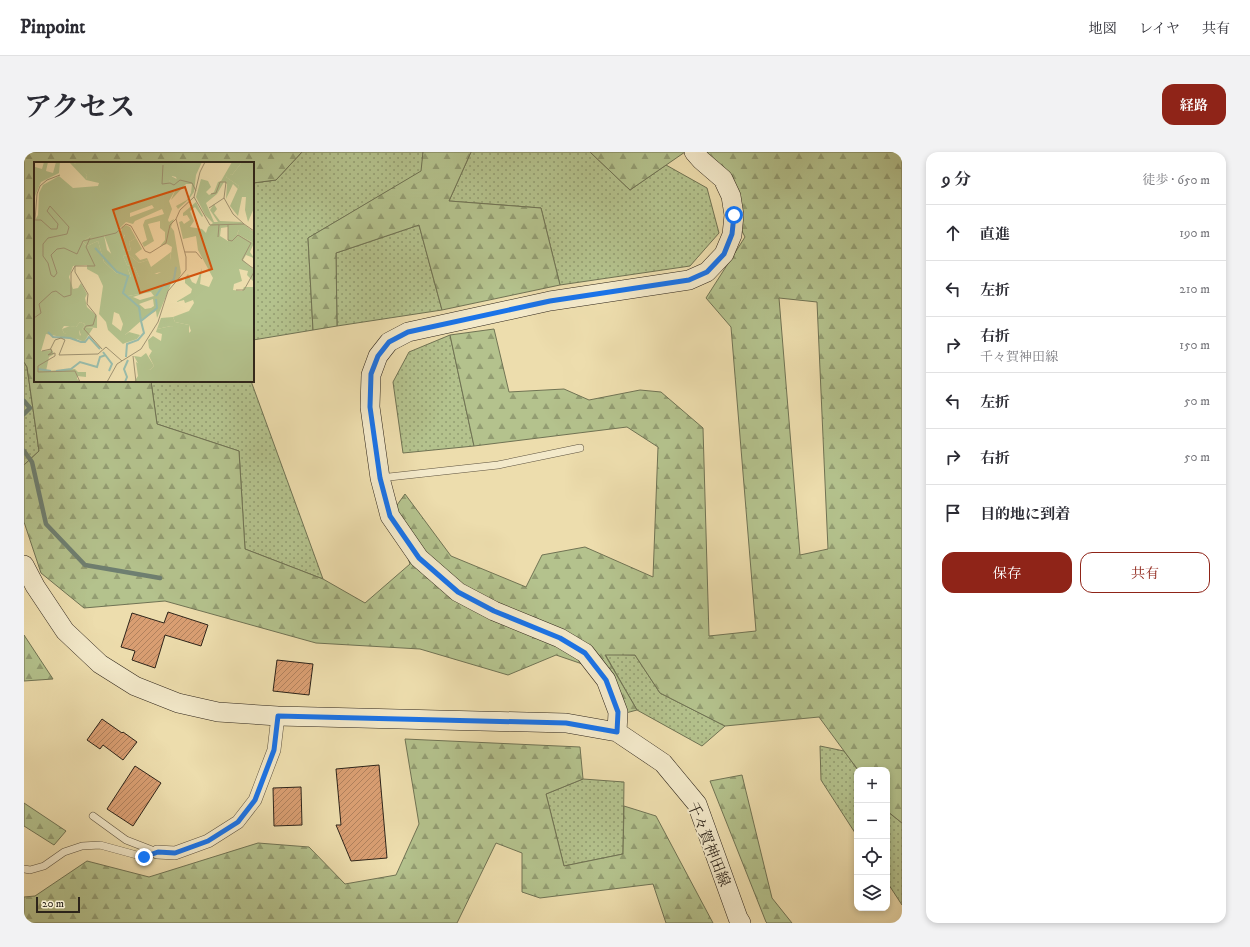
<!DOCTYPE html>
<html lang="ja">
<meta charset="utf-8">
<style>
:root{--surface:#fff;--page:#f2f2f3;--text:#2b2b33;--muted:#7c7c81;--line:#e1e1e2;--accent:#8f2418}
body{margin:0;font-family:"IM FELL DW Pica","Noto Serif JP",serif;background:var(--page);color:var(--text)}
.controls{position:absolute;right:12px;bottom:12px;display:grid;overflow:hidden;border-radius:8px;box-shadow:0 2px 6px #0003}
.controls button{width:36px;height:36px;display:grid;place-items:center;padding:0;border:0;border-bottom:1px solid var(--line);background:var(--surface);color:var(--text);font:20px sans-serif}
.scale{position:absolute;left:12px;bottom:10px;width:44px;box-sizing:border-box;padding-left:4px;border:2px solid #2d241a;border-top:0;font-size:11px;line-height:14px;white-space:nowrap;color:#2d241a;-webkit-text-stroke:3px #f3e9ca;paint-order:stroke}
.stop{position:absolute;width:12px;height:12px;margin:-9px;border:3px solid #1a73e8;border-radius:50%;background:#fff}
.stop.end{background:#1a73e8;border-color:#fff;box-shadow:0 1px 4px #0008}
.list{margin:0;padding:0;list-style:none}
h2{display:flex;justify-content:space-between;align-items:center;height:52px;margin:0;padding:0 16px;font-size:17px}
h2 small{font-size:13px;font-weight:400;color:var(--muted)}
.list li{display:grid;grid-template-columns:26px 1fr auto;gap:12px;align-items:center;box-sizing:border-box;height:56px;padding:0 16px;border-top:1px solid var(--line)}
.list b{display:block;font-size:15px;white-space:nowrap}
.list p{margin:0;font-size:13px;white-space:nowrap;color:var(--muted)}
.list em{font-size:13px;font-style:normal;color:var(--muted)}
.actions{display:flex;gap:8px;padding:12px 16px}
.actions a{flex:1;padding:9px 0;border:1px solid var(--accent);border-radius:12px;text-align:center;font-size:14px;color:var(--accent)}
.actions .main{background:var(--accent);color:#fff}
.icon{flex:none;width:22px;height:22px;fill:none;stroke:currentColor;stroke-width:2;stroke-linecap:round;stroke-linejoin:round}
.map{position:relative;flex:none;width:878px;height:771px;overflow:hidden;border-radius:12px}
header{display:flex;align-items:center;gap:24px;box-sizing:border-box;height:56px;padding:0 20px;background:var(--surface);border-bottom:1px solid var(--line)}
header strong{font-size:19px}
nav{display:flex;gap:22px;margin-inline-start:auto;font-size:14px}
.intro{display:flex;align-items:center;justify-content:space-between;box-sizing:border-box;height:96px;padding:0 24px}
h1{margin:0;font-size:28px}
.button{padding:10px 18px;border-radius:12px;background:var(--accent);color:#fff;font-size:14px;font-weight:700}
main{display:flex;gap:24px;padding:0 24px}
aside{flex:1;background:var(--surface);border-radius:12px;box-shadow:0 2px 6px #0003}
.map>svg:first-child{display:block}
.grass{fill:url(#grass-dots);stroke:#707354}
.forest{fill:url(#forest-firs);stroke:#707354;fill-rule:evenodd}
.lines{fill:none;stroke-linecap:round;stroke-linejoin:round}
.stream{stroke:#6e7f71;stroke-width:4.5}
.building{fill:url(#building-hatch);stroke:#2d241a}
.lane-casing{stroke:#5d523f;stroke-width:8}
.street-casing{stroke:#5d523f;stroke-width:14}
.secondary-casing{stroke:#2d241a;stroke-width:20}
.lane{stroke:#f3e9ca;stroke-width:7}
.street{stroke:#f3e9ca;stroke-width:13}
.secondary{stroke:#f3e9ca;stroke-width:19}
.route{stroke:#1a73e8;stroke-width:5}
.labels{text-anchor:middle;stroke-width:4;stroke-linejoin:round;paint-order:stroke}
.street-label{font-size:15px;fill:#2d241a;stroke:#f3e9ca}
.inset-river{fill:none;stroke:#99bcab;stroke-width:2}
.inset-road{fill:none;stroke:#a09372;stroke-width:1}
.view{fill:#d5540d;fill-opacity:0.15;stroke:#d5540d;stroke-width:2}
.inset-edge{fill:none;stroke:#2d241a;stroke-width:2}
</style>
<header>
<strong>Pinpoint</strong>
<nav><a>地図</a><a>レイヤ</a><a>共有</a></nav>
</header>
<div class="intro"><h1>アクセス</h1><a class="button">経路</a></div>
<main>
<div class="map">
<svg width="878" height="771" viewBox="0 0 878 771">
<defs>
<pattern id="grass-dots" width="8" height="8" patternUnits="userSpaceOnUse"><rect width="8" height="8" fill="#b4c28d"/><path d="M2 2h.1M6 6h.1" fill="none" stroke="#939d72" stroke-width="1.8" stroke-linecap="round"/></pattern>
<pattern id="forest-firs" width="22" height="20" patternUnits="userSpaceOnUse"><rect width="22" height="20" fill="#b4c28d"/><path d="M5 1l3.5 6h-7zM16 11l3.5 6h-7z" fill="#939d72"/></pattern>
<pattern id="building-hatch" width="6" height="6" patternUnits="userSpaceOnUse"><rect width="6" height="6" fill="#d99e72"/><path d="M-1 1l2-2M0 6l6-6M5 7l2-2" fill="none" stroke="#b0815d"/></pattern>
</defs>
<rect width="100%" height="100%" fill="#edddad"/>
<filter id="stains"><feTurbulence type="fractalNoise" baseFrequency=".005" numOctaves="4"/><feColorMatrix values="0 0 0 0 .2 0 0 0 0 .09 0 0 0 0 .02 0 0 0 .5 -.17"/></filter>
<radialGradient id="worn" r=".72"><stop offset=".6" stop-color="#630" stop-opacity="0"/><stop offset="1" stop-color="#630" stop-opacity=".3"/></radialGradient>
<path class="grass" d="M 278,0 L 399,0 L 398,19 L 284,86 L 289,178 L 229,188 L 229,31 L 252,28 Z
M 447,0 L 566,0 L 606,38 L 642,13 L 683,36 L 695,81 L 666,114 L 536,133 L 517,56 L 425,49 Z
M 395,73 L 418,158 L 313,174 L 312,101 Z
M 426,183 L 450,294 L 379,301 L 369,230 L 385,200 Z
M 0,210 L 3,215 L 15,299 L 0,313 Z
M 127,229 L 227,229 L 299,427 L 221,397 L 215,299 L 133,272 Z
M 581,502 L 611,503 L 636,541 L 701,574 L 678,594 L 613,558 Z
M 796,594 L 820,599 L 834,618 L 833,684 L 797,628 Z
M 559,627 L 600,630 L 599,702 L 540,714 L 522,642 Z
M 863,659 L 878,671 L 878,753 L 863,730 Z"/>
<path class="forest" d="M 0,0 L 278,0 L 252,28 L 229,31 L 229,11 L 11,11 L 11,229 L 127,229 L 133,272 L 215,299 L 221,397 L 299,427 L 341,451 L 386,412 L 368,360 L 381,342 L 427,404 L 502,435 L 518,403 L 561,395 L 629,425 L 634,295 L 603,275 L 450,294 L 426,183 L 470,177 L 485,240 L 540,237 L 565,248 L 616,238 L 637,240 L 679,276 L 685,484 L 732,479 L 707,175 L 682,146 L 721,85 L 678,0 L 878,0 L 878,671 L 863,659 L 863,618 L 834,618 L 795,565 L 701,574 L 636,541 L 611,503 L 581,503 L 613,558 L 598,562 L 573,517 L 532,503 L 484,523 L 396,497 L 292,491 L 141,449 L 60,456 L 17,421 L 0,370 L 0,313 L 15,299 L 3,215 L 0,210 ZM 755,146 L 793,150 L 804,397 L 776,403 Z
M 399,0 L 447,0 L 425,49 L 517,56 L 536,133 L 418,158 L 395,73 L 312,101 L 313,174 L 289,178 L 284,86 L 397,19 Z
M 566,0 L 661,0 L 606,38 Z
M 0,483 L 29,527 L 0,529 Z
M 381,587 L 556,595 L 559,627 L 522,642 L 540,714 L 599,702 L 600,654 L 632,664 L 689,771 L 642,771 L 629,732 L 516,746 L 498,740 L 498,701 L 472,691 L 433,771 L 0,771 L 0,745 L 11,744 L 63,709 L 125,725 L 234,691 L 285,695 L 321,732 L 372,723 L 395,672 Z
M 718,623 L 748,746 L 768,771 L 743,771 L 742,770 L 686,629 Z
M 0,651 L 42,679 L 30,693 L 0,674 Z"/>
<g class="lines">
<path class="stream" d="M 0,249 L 6,256 L 0,262
M 0,299 L 8,310 L 22,372 L 61,413 L 136,426"/>
</g>
<path class="building" d="M 144,460 L 184,473 L 177,494 L 141,483 L 131,516 L 108,508 L 111,499 L 97,495 L 108,461 L 140,471 Z
M 253,508 L 289,512 L 285,543 L 249,539 Z
M 78,567 L 98,581 L 99,580 L 113,590 L 99,608 L 79,593 L 76,597 L 63,588 Z
M 355,613 L 363,706 L 327,709 L 312,673 L 317,673 L 312,617 Z
M 111,614 L 137,631 L 109,674 L 83,657 Z
M 277,635 L 278,673 L 250,674 L 249,636 Z"/>
<g class="lines">
<g class="lane-casing">
<path id="lane" d="M 356,326 L 474,313 L 556,296
M 69,664 L 102,688 L 133,700
M 0,717 L 6,718 L 20,714 L 40,700 L 58,694 L 76,693 L 120,705 L 133,700"/>
</g>
<g class="street-casing">
<path id="street" d="M 133,700 L 151,701 L 184,689 L 214,670 L 231,648 L 250,598 L 254,564"/>
</g>
<g class="secondary-casing">
<path id="secondary" d="M 0,413 L 11,434 L 41,479 L 76,512 L 111,534 L 154,551 L 194,560 L 254,564 L 542,571 L 593,580 L 639,611 L 673,652 L 714,766 L 717,771
M 593,580 L 594,560 L 582,528 L 561,501 L 536,486 L 470,459 L 434,440 L 395,406 L 366,364 L 356,326 L 346,255 L 347,223 L 354,204 L 365,190 L 384,180 L 526,149 L 665,128 L 683,120 L 700,102 L 708,83 L 710,63 L 707,44 L 699,27 L 677,8 L 670,0"/>
</g>
<use href="#lane" class="lane"/>
<use href="#street" class="street"/>
<use href="#secondary" class="secondary"/>
</g>
<g class="lines">
<path class="route" d="M 120,705 L 134,700 L 151,701 L 184,689 L 214,670 L 231,648 L 250,598 L 254,564 L 542,571 L 593,580 L 594,560 L 582,528 L 561,501 L 536,486 L 470,459 L 434,440 L 395,406 L 366,364 L 356,326 L 346,255 L 347,222 L 354,204 L 365,190 L 384,180 L 526,149 L 665,128 L 683,120 L 700,102 L 708,82 L 710,63"/>
</g>
<g class="labels">
<g class="street-label">
<text transform="translate(685 692) rotate(68)" y="5">千々賀神田線</text>
</g>
</g>
<g transform="translate(10 10)">
<rect width="220" height="220" fill="#edddad"/>
<path d="M 35,0 L 44,2 L 53,13 L 52,18 ZM 208,0 L 220,0 L 220,46 L 214,60 L 211,48 L 212,35 L 208,35 L 204,54 L 196,44 L 205,24 L 192,15 L 194,11 L 198,13 ZM 137,14 L 152,22 L 137,38 L 141,29 L 135,20 ZM 92,63 L 96,65 L 102,76 L 95,80 L 97,89 L 90,88 L 85,84 L 91,73 L 87,70 L 88,65 ZM 210,67 L 220,73 L 220,81 L 203,72 L 205,68 ZM 57,73 L 70,73 L 73,88 L 94,107 L 97,116 L 82,111 L 70,100 L 64,79 L 53,84 L 49,80 ZM 137,90 L 136,98 L 127,110 L 105,115 L 101,106 L 93,103 L 89,94 L 95,93 L 105,101 L 114,98 L 117,105 ZM 133,120 L 137,122 L 123,156 L 122,149 L 108,158 L 108,148 L 94,134 L 111,131 L 99,135 L 106,138 L 120,134 L 117,130 ZM 119,137 L 120,144 L 117,146 L 111,147 L 105,142 ZM 139,155 L 141,160 L 155,163 L 155,172 L 137,164 L 123,167 L 127,156 ZM 46,160 L 51,162 L 48,168 L 45,168 L 46,174 L 51,165 L 59,166 L 50,180 L 30,171 L 28,167 L 36,164 L 42,165 ZM 95,170 L 106,173 L 103,177 L 91,181 L 91,173 ZM 112,191 L 120,204 L 116,208 L 106,205 L 100,194 L 107,195 Z" fill="#b4c28d" fill-rule="evenodd"/>
<path d="M 40,0 L 168,0 L 162,13 L 160,30 L 155,37 L 144,47 L 142,44 L 153,38 L 157,31 L 158,22 L 144,22 L 142,15 L 138,14 L 135,20 L 143,25 L 135,39 L 138,47 L 134,58 L 135,60 L 140,57 L 137,65 L 140,69 L 147,111 L 145,116 L 137,122 L 133,120 L 126,124 L 122,129 L 94,134 L 104,142 L 108,148 L 108,158 L 91,173 L 91,181 L 89,182 L 74,168 L 72,160 L 65,152 L 69,124 L 64,113 L 53,107 L 53,103 L 39,104 L 35,115 L 39,127 L 44,126 L 47,121 L 53,132 L 51,136 L 53,145 L 63,154 L 63,166 L 51,165 L 52,172 L 48,176 L 45,168 L 48,168 L 51,162 L 46,160 L 42,165 L 30,164 L 28,167 L 30,171 L 42,174 L 43,178 L 12,172 L 7,189 L 18,188 L 20,192 L 15,195 L 12,209 L 41,207 L 44,210 L 52,210 L 52,215 L 43,214 L 43,217 L 47,220 L 0,220 L 0,60 L 4,53 L 5,31 L 9,23 L 25,14 L 39,26 L 64,24 L 65,21 L 52,18 L 53,13 ZM 118,43 L 120,46 L 96,55 L 96,51 ZM 128,47 L 130,52 L 111,58 L 109,63 L 113,78 L 108,81 L 110,85 L 120,79 L 114,62 L 126,59 L 126,66 L 131,70 L 131,78 L 126,84 L 133,82 L 138,85 L 136,98 L 127,101 L 127,110 L 123,112 L 114,109 L 105,115 L 101,106 L 93,103 L 89,94 L 95,93 L 105,101 L 114,98 L 113,96 L 106,98 L 101,92 L 108,87 L 102,76 L 95,80 L 97,89 L 90,88 L 86,84 L 91,72 L 84,68 L 92,60 L 99,62 L 101,59 ZM 57,73 L 70,73 L 81,102 L 94,107 L 97,115 L 82,111 L 70,100 L 64,79 L 53,84 L 49,80 ZM 80,150 L 85,152 L 89,162 L 87,169 L 78,162 ZM 198,0 L 208,0 L 198,13 L 195,12 L 192,15 L 205,24 L 204,27 L 199,22 L 192,37 L 193,22 L 190,20 L 183,32 L 172,41 L 180,60 L 184,60 L 176,48 L 180,42 L 183,47 L 180,51 L 186,59 L 207,60 L 220,70 L 220,77 L 220,73 L 210,68 L 205,68 L 203,72 L 220,81 L 216,90 L 220,96 L 212,93 L 209,98 L 220,108 L 220,120 L 213,113 L 214,109 L 205,107 L 208,119 L 200,122 L 199,128 L 208,129 L 210,125 L 220,125 L 220,220 L 100,220 L 104,214 L 102,200 L 116,208 L 120,204 L 115,194 L 118,189 L 115,186 L 114,178 L 119,174 L 127,179 L 128,172 L 122,170 L 123,167 L 137,164 L 149,166 L 155,171 L 157,169 L 155,163 L 141,160 L 139,155 L 155,149 L 160,141 L 159,138 L 151,141 L 150,138 L 142,140 L 157,131 L 158,127 L 151,121 L 151,116 L 154,112 L 158,120 L 162,122 L 168,106 L 166,122 L 175,125 L 179,116 L 164,88 L 162,74 L 149,77 L 145,60 L 148,59 L 150,62 L 156,58 L 153,53 L 149,54 L 149,51 L 162,40 L 169,54 L 168,55 L 161,45 L 156,49 L 160,59 L 156,65 L 168,67 L 172,71 L 174,65 L 179,61 L 171,53 L 162,35 L 167,17 L 174,19 L 177,25 L 172,30 L 175,33 L 180,30 L 184,20 L 187,19 ZM 194,65 L 194,79 L 186,74 L 187,66 Z" fill="#b4c28d" fill-rule="evenodd"/>
<path d="M 10,0 L 14,0 L 12,9 L 19,11 L 22,0 L 26,0 L 25,11 L 7,20 L 1,34 L 1,46 L 0,9 L 1,5 L 8,7 Z" fill="#b4c28d"/>
<path class="inset-river" d="M 61,86 L 83,110 L 94,114 L 89,131 L 105,145 L 107,159M 122,134 L 130,122 L 132,124 L 140,117 L 142,105M 14,170 L 19,175 L 36,176 L 47,180 L 51,180 L 55,175 L 66,187M 69,190 L 78,202 L 75,209M 92,195 L 93,182 L 104,178 L 110,171 L 107,159 L 123,146 L 122,137M 4,207 L 17,209M 22,209 L 37,207 L 46,200 L 63,205 L 66,195 L 72,193M 91,220 L 93,215 L 90,207 L 94,198"/>
<path class="inset-road" d="M 129,3 L 128,22 L 136,21 L 140,23 L 146,18 L 158,21 L 162,29M 177,32 L 182,31 L 186,20 L 192,20 L 190,36M 160,35 L 176,63 L 210,62 L 220,69M 175,46 L 190,36 L 199,52 L 210,62M 0,58 L 7,58 L 17,67 L 23,67 L 24,62 L 13,49 L 16,44 L 35,65 L 33,72 L 14,76 L 9,82 L 9,94 L 14,101 L 17,113 L 20,115 L 23,111 L 17,93 L 23,87 L 30,86 L 43,92 L 49,79 L 82,71 L 92,62 L 97,64 L 111,89 L 116,91 L 132,81 L 136,63 L 142,57M 1,58 L 3,32 L 6,24 L 13,18 L 26,13M 194,63 L 194,78 L 198,79 L 204,73 L 217,81 L 208,98 L 220,107M 184,75 L 185,63M 151,90 L 162,90 L 168,97M 41,104 L 41,110 L 54,132 L 53,142 L 62,153 L 59,163 L 52,164 L 50,167 L 68,187M 41,104 L 61,104 L 52,85 L 56,76M 202,128 L 210,128 L 220,110M 0,156 L 7,151 L 5,142 L 18,130 L 22,129 L 30,135 L 37,133 L 37,111 L 41,104M 16,188 L 21,178 L 27,176 L 31,178 L 25,193 L 64,192 L 72,185 L 88,199M 8,189 L 17,187 L 18,190 L 14,193 L 21,191 L 21,194 L 4,204 L 4,210 L 41,209 L 46,220M 99,194 L 102,220M 73,220 L 83,202 L 107,187 L 124,160 L 134,129 L 152,108 L 152,95 L 142,57 L 146,48 L 160,35 L 166,10 L 171,0"/>
<path class="view" d="M 151,25 L 178,107 L 106,131 L 79,48 Z"/>
<rect width="220" height="220" class="inset-edge"/>
</g>
<rect width="100%" height="100%" filter="url(#stains)"/>
<rect width="100%" height="100%" fill="url(#worn)"/>
</svg>
<div class="controls">
<button>+</button>
<button>−</button>
<button><svg class="icon" aria-label="locate" viewBox="0 0 24 24"><circle cx="12" cy="12" r="6"/><path d="M12 2v4M12 18v4M2 12h4M18 12h4"/></svg></button>
<button><svg class="icon" aria-label="layers" viewBox="0 0 24 24"><path d="M12 4l9 5-9 5-9-5zM3 14l9 5 9-5"/></svg></button>
</div>
<div class="scale">20 m</div>
<div class="stop" style="left:710px;top:63px"></div>
<div class="stop end" style="left:120px;top:705px"></div>
</div>
<aside>
<h2>9 分<small>徒歩 · 650 m</small></h2>
<ul class="list">
<li><svg class="icon" aria-label="ahead" viewBox="0 0 24 24"><path d="M12 20V5M6 11l6-6 6 6"/></svg><div><b>直進</b></div><em>190 m</em></li>
<li><svg class="icon" aria-label="left" viewBox="0 0 24 24"><path d="M17 20v-9H6M10 6l-5 5 5 5"/></svg><div><b>左折</b></div><em>210 m</em></li>
<li><svg class="icon" aria-label="right" viewBox="0 0 24 24"><path d="M7 20v-9h11M14 6l5 5-5 5"/></svg><div><b>右折</b><p>千々賀神田線</p></div><em>150 m</em></li>
<li><svg class="icon" aria-label="left" viewBox="0 0 24 24"><path d="M17 20v-9H6M10 6l-5 5 5 5"/></svg><div><b>左折</b></div><em>50 m</em></li>
<li><svg class="icon" aria-label="right" viewBox="0 0 24 24"><path d="M7 20v-9h11M14 6l5 5-5 5"/></svg><div><b>右折</b></div><em>50 m</em></li>
<li><svg class="icon" aria-label="arrive" viewBox="0 0 24 24"><path d="M6 21V4h12l-3 4 3 4H6"/></svg><div><b>目的地に到着</b></div></li>
</ul>
<div class="actions"><a class="main">保存</a><a>共有</a></div>
</aside>
</main>
